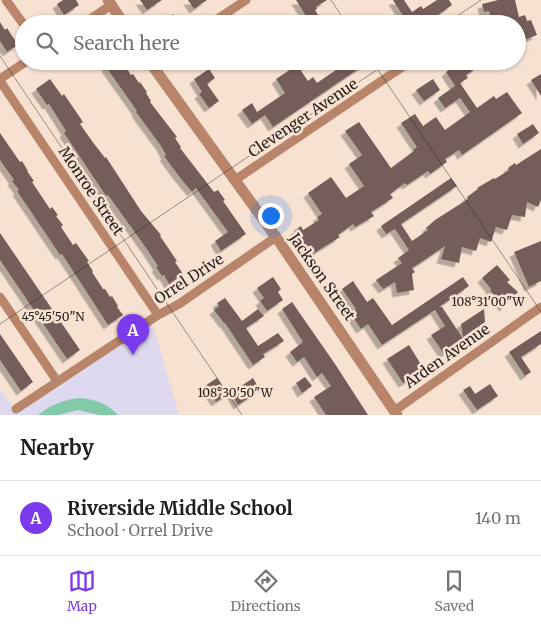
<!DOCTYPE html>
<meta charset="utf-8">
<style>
:root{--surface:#fff;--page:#f6f6f6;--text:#202124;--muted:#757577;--line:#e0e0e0;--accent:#7c3aed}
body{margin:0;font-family:Merriweather,serif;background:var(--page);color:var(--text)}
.you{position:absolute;left:270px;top:215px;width:18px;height:18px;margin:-12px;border:4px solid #fff;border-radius:50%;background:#1a73e8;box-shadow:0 0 0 8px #1a73e833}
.badge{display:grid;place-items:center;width:32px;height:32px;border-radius:50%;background:var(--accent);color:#fff;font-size:16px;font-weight:700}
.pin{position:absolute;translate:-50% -41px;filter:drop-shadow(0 1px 2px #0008)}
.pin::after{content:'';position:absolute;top:26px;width:18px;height:15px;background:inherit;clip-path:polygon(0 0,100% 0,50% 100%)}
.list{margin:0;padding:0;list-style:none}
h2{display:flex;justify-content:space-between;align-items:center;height:65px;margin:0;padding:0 20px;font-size:21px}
h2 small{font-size:16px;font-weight:400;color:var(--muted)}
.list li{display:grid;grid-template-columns:32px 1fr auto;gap:15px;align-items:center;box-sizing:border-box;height:75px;padding:0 20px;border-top:1px solid var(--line)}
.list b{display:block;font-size:19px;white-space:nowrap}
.list p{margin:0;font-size:16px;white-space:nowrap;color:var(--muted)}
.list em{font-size:16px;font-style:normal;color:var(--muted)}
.icon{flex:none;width:28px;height:28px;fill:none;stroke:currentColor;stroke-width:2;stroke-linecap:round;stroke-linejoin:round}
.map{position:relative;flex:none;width:541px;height:415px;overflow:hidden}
.search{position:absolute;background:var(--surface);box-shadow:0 1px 4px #0004;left:15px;right:15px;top:15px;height:55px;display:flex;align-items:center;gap:12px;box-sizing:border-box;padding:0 18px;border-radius:28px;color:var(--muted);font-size:19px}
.sheet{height:140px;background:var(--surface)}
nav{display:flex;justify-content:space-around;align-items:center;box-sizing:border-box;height:70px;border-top:1px solid var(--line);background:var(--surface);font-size:14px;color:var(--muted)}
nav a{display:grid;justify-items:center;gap:2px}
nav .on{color:var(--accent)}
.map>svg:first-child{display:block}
.education{fill:#ded9ef}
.green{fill:#82caa8}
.building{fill:#755d5a;filter:url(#shadow)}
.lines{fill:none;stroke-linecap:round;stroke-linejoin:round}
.minor{stroke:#b8856b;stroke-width:9}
.tertiary{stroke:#b8856b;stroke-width:11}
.ticks{fill:none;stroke:#271f1a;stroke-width:1;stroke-opacity:0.45}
.labels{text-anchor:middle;stroke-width:5;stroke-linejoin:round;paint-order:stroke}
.street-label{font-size:15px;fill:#271f1a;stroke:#f7e2d2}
.ticks-label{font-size:12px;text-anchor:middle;fill:#271f1a;stroke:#f7e2d2;stroke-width:5;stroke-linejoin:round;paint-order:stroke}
</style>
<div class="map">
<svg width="541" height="415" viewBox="0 0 541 415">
<defs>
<filter id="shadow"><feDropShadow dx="-4.5" dy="4.5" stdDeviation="0" flood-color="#0004"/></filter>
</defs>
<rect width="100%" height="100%" fill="#f7e2d2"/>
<path class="education" d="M 152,322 L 179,415 L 0,415 L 0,388 L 10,403 L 19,412 Z"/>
<path class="green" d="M 80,398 C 96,400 107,403 118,415 L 99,415 L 78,410 L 59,415 L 38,415 C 50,405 65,399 80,398 Z"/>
<path class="building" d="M 63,0 L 76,0 L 79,5 L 64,15 L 57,4 Z
M 140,0 L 162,0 L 147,10 Z
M 188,0 L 207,0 L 194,9 Z
M 296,0 L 327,0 L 316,7 L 317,9 L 315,10 L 322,21 L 317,24 L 311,24 Z
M 393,0 L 404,0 L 412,12 L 421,6 L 423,9 L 437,0 L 449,0 L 452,5 L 425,24 L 399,24 L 405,19 Z
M 498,0 L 515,0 L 519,17 L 525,15 L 527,21 L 531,20 L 537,35 L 517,43 L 517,24 L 503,24 L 505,23 L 501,15 L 491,17 L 489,11 L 484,12 L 482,4 Z
M 173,14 L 180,24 L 159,24 Z
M 0,22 L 5,30 L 7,28 L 18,45 L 7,52 L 0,41 Z
M 104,61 L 122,61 L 131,75 L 133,74 L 139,83 L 140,82 L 147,92 L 146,93 L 151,101 L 150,102 L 177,137 L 175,138 L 181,147 L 180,148 L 214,192 L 218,190 L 225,200 L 223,201 L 246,234 L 221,251 L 215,241 L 228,232 L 196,188 L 192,192 L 178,175 L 164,156 L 166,155 L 161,146 L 136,112 L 137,111 L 106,67 L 107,66 Z
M 349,61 L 370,61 L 273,127 L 265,115 L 252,124 L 242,110 L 252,103 L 257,112 L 285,93 L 276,79 L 297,65 L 308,81 L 313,77 L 317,83 Z
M 461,61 L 474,61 L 478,67 L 466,75 L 468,78 L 460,83 L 477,108 L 494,96 L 496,99 L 507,92 L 522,113 L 462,155 L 459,150 L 445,159 L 447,162 L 430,174 L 428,171 L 407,185 L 405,183 L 390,194 L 393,198 L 371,212 L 374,216 L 355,227 L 353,224 L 338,235 L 340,237 L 311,255 L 294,231 L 301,226 L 303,230 L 319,220 L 317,217 L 322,214 L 308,193 L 331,177 L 346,198 L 364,186 L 349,164 L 362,155 L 345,131 L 359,122 L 391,168 L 414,151 L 413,150 L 417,147 L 401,123 L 415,114 L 423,126 L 436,117 L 445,130 L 470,112 L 460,98 L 445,108 L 438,98 L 455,86 L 446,72 Z
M 209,69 L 215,78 L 207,84 L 219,101 L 209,108 L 199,94 L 202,92 L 194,79 Z
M 541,74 L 541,96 L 531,80 Z
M 50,79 L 62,96 L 64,94 L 83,122 L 80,124 L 92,141 L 105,158 L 106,157 L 141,211 L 161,235 L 160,236 L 177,261 L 175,262 L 183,274 L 169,284 L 164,275 L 162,276 L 156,267 L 158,266 L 146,248 L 108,195 L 106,196 L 64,133 L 66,131 L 49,104 L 47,105 L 36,89 Z
M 433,79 L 440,90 L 424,101 L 416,90 Z
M 533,124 L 539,133 L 523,144 L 517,134 Z
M 0,133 L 20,162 L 22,161 L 28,171 L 27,171 L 34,181 L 32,182 L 50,209 L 52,207 L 58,215 L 56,216 L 63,225 L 61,227 L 73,245 L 76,243 L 89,261 L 87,262 L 93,271 L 92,272 L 103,289 L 105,289 L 110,297 L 112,296 L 118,306 L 117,307 L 123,315 L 108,325 L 62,254 L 60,255 L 17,191 L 19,190 L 12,181 L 14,180 L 0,160 Z
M 541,149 L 541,200 L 538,207 L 527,202 L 525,217 L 512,215 L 507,230 L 496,227 L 491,242 L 480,238 L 476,251 L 462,247 L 459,263 L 441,259 L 445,246 L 423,261 L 412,268 L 415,272 L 412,274 L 414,290 L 397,293 L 395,282 L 383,289 L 376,280 L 402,263 L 398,258 L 409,250 L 395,229 L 386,234 L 381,226 L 451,178 L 457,186 L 401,224 L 412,241 L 428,230 L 426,228 L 435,220 L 468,199 L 467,197 L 478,189 L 477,188 L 494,178 L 495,179 L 509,170 L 508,168 L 515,163 L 516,165 Z
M 0,233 L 80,350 L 67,359 L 0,260 Z
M 541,241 L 541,281 L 529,287 L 514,252 Z
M 497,265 L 510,280 L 507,282 L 518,292 L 504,307 L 490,290 L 491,289 L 482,278 Z
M 273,277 L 281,289 L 278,292 L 283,300 L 267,311 L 260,301 L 264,298 L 257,288 Z
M 463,277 L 469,286 L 439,307 L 442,307 L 464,340 L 444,354 L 431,335 L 445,326 L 435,310 L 382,345 L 368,324 L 361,329 L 350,313 L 356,309 L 342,289 L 353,281 L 367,302 L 373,298 L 392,325 Z
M 225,298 L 242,321 L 258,309 L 264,316 L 246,328 L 258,346 L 278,333 L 284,341 L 263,354 L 265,357 L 253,365 L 225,323 L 224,323 L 214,310 L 219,306 L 217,303 Z
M 292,302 L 335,364 L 368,415 L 326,415 L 314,397 L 331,386 L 322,373 L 317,377 L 304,357 L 297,362 L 290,352 L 303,342 L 282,309 Z
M 484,309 L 485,322 L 463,337 L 461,324 Z
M 541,331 L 541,344 L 521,357 L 531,372 L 525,376 L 509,352 Z
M 0,334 L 33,382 L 21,391 L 0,360 Z
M 409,345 L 425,371 L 403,383 L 387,359 Z
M 305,377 L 312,386 L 302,393 L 296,383 Z
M 217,378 L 228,394 L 216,402 L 205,386 Z
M 253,378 L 260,390 L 238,405 L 231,393 Z
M 490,384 L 498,396 L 477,410 L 463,390 L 470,386 L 475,394 Z"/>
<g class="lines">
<path class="minor" d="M 6,0 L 24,25
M 83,24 L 111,5
M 210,24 L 246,0
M 0,79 L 27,61
M 0,81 L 158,315
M 235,180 L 411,61
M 0,297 L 57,381
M 16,409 L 158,315 L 179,304 L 276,237
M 394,411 L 541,307"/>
<path class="tertiary" d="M 108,0 L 124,24
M 149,61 L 276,237 L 397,415"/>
</g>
<path class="ticks" d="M 331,0 L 347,24M 445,24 L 481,0M 0,56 L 242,415M 372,61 L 541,312M 0,324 L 390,61"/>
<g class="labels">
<g class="street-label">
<text transform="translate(303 118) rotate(-34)" y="5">Clevenger Avenue</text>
<text transform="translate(91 191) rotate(56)" y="5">Monroe Street</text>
<text transform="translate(322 277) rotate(55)" y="5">Jackson Street</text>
<text transform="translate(189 279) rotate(-33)" y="5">Orrel Drive</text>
<text transform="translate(447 356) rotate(-35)" y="5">Arden Avenue</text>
</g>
</g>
<g class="ticks-label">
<text x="488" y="306">108°31'00"W</text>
<text x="53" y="321">45°45'50"N</text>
<text x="235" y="397">108°30'50"W</text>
</g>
</svg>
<div class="you"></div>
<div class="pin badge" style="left:133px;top:355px">A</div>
<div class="search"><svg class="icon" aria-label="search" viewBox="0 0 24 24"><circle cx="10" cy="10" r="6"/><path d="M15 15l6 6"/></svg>Search here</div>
</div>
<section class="sheet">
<h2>Nearby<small></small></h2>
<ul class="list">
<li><span class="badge">A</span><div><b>Riverside Middle School</b><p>School · Orrel Drive</p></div><em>140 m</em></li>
</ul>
</section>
<nav>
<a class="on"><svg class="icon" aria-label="map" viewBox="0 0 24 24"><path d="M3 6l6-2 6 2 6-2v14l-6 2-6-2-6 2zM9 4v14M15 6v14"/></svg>Map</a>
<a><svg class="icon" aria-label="directions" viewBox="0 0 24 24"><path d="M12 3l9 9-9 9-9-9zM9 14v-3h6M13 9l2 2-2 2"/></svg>Directions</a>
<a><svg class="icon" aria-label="saved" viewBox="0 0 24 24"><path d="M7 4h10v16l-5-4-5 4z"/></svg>Saved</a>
</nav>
